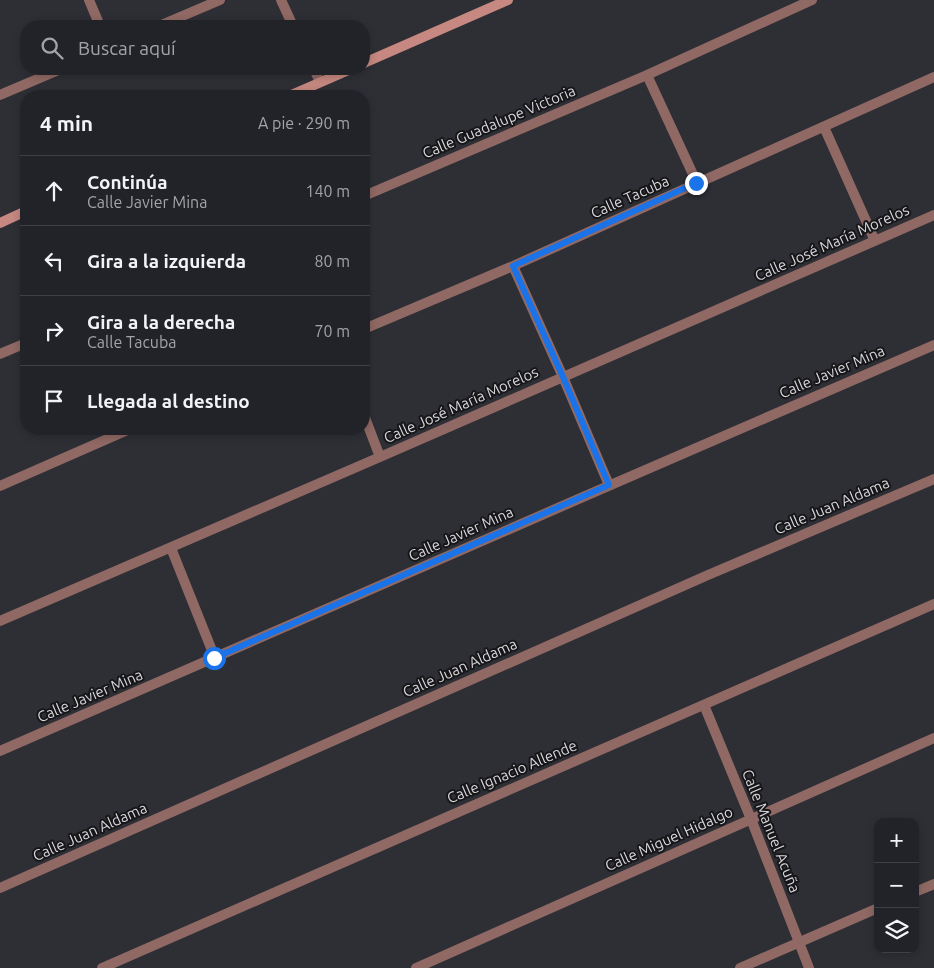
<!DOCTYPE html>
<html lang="es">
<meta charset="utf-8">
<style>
:root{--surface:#222328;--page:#2e2f34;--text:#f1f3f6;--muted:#a2a4a8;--line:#3f4045}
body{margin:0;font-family:Ubuntu,sans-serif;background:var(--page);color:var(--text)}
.controls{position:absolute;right:15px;bottom:15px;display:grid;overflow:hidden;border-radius:10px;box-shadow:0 2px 8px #0003}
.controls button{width:45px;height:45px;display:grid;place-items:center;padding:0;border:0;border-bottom:1px solid var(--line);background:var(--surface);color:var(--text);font:25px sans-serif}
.stop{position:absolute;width:15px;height:15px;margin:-11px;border:4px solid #1a73e8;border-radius:50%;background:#fff}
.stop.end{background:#1a73e8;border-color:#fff;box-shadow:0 1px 5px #0008}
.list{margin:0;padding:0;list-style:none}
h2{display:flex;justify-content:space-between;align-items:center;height:65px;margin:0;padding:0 20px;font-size:21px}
h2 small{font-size:16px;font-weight:400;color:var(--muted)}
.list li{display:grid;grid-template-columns:32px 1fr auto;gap:15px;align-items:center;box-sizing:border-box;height:70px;padding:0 20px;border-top:1px solid var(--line)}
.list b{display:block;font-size:19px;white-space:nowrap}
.list p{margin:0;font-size:16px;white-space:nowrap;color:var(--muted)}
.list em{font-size:16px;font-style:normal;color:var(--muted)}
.icon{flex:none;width:28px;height:28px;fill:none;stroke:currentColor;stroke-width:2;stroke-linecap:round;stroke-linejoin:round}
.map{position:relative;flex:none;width:934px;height:968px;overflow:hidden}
.search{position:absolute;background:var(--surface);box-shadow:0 2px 8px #0003;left:20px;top:20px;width:350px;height:55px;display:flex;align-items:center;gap:12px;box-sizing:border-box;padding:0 18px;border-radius:20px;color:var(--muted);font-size:19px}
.panel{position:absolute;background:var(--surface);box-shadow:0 2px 8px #0003;left:20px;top:90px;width:350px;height:345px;border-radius:20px}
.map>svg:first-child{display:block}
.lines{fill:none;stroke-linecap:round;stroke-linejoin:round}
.minor{stroke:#906964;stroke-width:10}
.secondary{stroke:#c68880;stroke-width:10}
.route{stroke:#1a73e8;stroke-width:6}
.labels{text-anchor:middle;stroke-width:4;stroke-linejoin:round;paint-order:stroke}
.street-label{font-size:15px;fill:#d8d8dc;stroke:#17171a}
</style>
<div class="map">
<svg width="934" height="968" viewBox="0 0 934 968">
<rect width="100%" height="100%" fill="#2e2f35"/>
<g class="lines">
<path class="minor" d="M 89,0 L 100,26
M 281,0 L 293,26
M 159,26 L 220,0
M 314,69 L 320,82
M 647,75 L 697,183
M 0,95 L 61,69
M 824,127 L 875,241
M 364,196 L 647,75 L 812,0
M 513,266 L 563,377 L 609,485
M 364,329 L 513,266 L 934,77
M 0,354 L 26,343
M 364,415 L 380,457
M 0,486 L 130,429
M 171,548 L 215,658
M 0,621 L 380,457 L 934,215
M 704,705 L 751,819 L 809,968
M 0,751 C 312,616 622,479 934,345
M 0,888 L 708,575 L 934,479
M 915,892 L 934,884
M 102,968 L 934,604
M 416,968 L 934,738
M 740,968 L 878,908"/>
<path class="secondary" d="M 364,63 L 508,0
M 289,96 L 351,69
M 0,223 L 26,211"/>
</g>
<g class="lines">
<path class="route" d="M 214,658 L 609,485 L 563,377 L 513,266 L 696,183"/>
</g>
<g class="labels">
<g class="street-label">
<text transform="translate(499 122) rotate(-23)" y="5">Calle Guadalupe Victoria</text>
<text transform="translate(630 197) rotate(-24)" y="5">Calle Tacuba</text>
<text transform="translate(832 243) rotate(-24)" y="5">Calle José María Morelos</text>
<text transform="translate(832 372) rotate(-23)" y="5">Calle Javier Mina</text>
<text transform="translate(461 405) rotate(-24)" y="5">Calle José María Morelos</text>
<text transform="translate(832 506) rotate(-23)" y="5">Calle Juan Aldama</text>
<text transform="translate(461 534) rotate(-24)" y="5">Calle Javier Mina</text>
<text transform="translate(460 668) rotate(-24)" y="5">Calle Juan Aldama</text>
<text transform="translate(90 696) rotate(-23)" y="5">Calle Javier Mina</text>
<text transform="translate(512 772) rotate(-23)" y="5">Calle Ignacio Allende</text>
<text transform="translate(771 831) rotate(68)" y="5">Calle Manuel Acuña</text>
<text transform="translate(90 832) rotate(-24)" y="5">Calle Juan Aldama</text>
<text transform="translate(669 839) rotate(-24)" y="5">Calle Miguel Hidalgo</text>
</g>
</g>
</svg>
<div class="controls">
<button>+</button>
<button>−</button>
<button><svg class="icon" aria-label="layers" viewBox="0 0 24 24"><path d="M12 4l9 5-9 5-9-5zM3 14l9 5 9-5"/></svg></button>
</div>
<div class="stop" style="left:214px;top:658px"></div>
<div class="stop end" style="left:696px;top:183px"></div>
<div class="search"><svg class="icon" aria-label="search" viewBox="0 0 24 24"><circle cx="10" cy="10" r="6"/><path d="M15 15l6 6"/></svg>Buscar aquí</div>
<section class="panel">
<h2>4 min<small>A pie · 290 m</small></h2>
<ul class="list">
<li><svg class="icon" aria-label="ahead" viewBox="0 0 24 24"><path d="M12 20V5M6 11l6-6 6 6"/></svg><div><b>Continúa</b><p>Calle Javier Mina</p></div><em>140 m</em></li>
<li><svg class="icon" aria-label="left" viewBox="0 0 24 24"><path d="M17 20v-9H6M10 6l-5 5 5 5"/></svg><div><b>Gira a la izquierda</b></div><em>80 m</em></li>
<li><svg class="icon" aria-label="right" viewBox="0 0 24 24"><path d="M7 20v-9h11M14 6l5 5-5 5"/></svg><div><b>Gira a la derecha</b><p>Calle Tacuba</p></div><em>70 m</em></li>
<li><svg class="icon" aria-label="arrive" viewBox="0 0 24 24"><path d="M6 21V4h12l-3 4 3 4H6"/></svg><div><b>Llegada al destino</b></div></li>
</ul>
</section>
</div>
